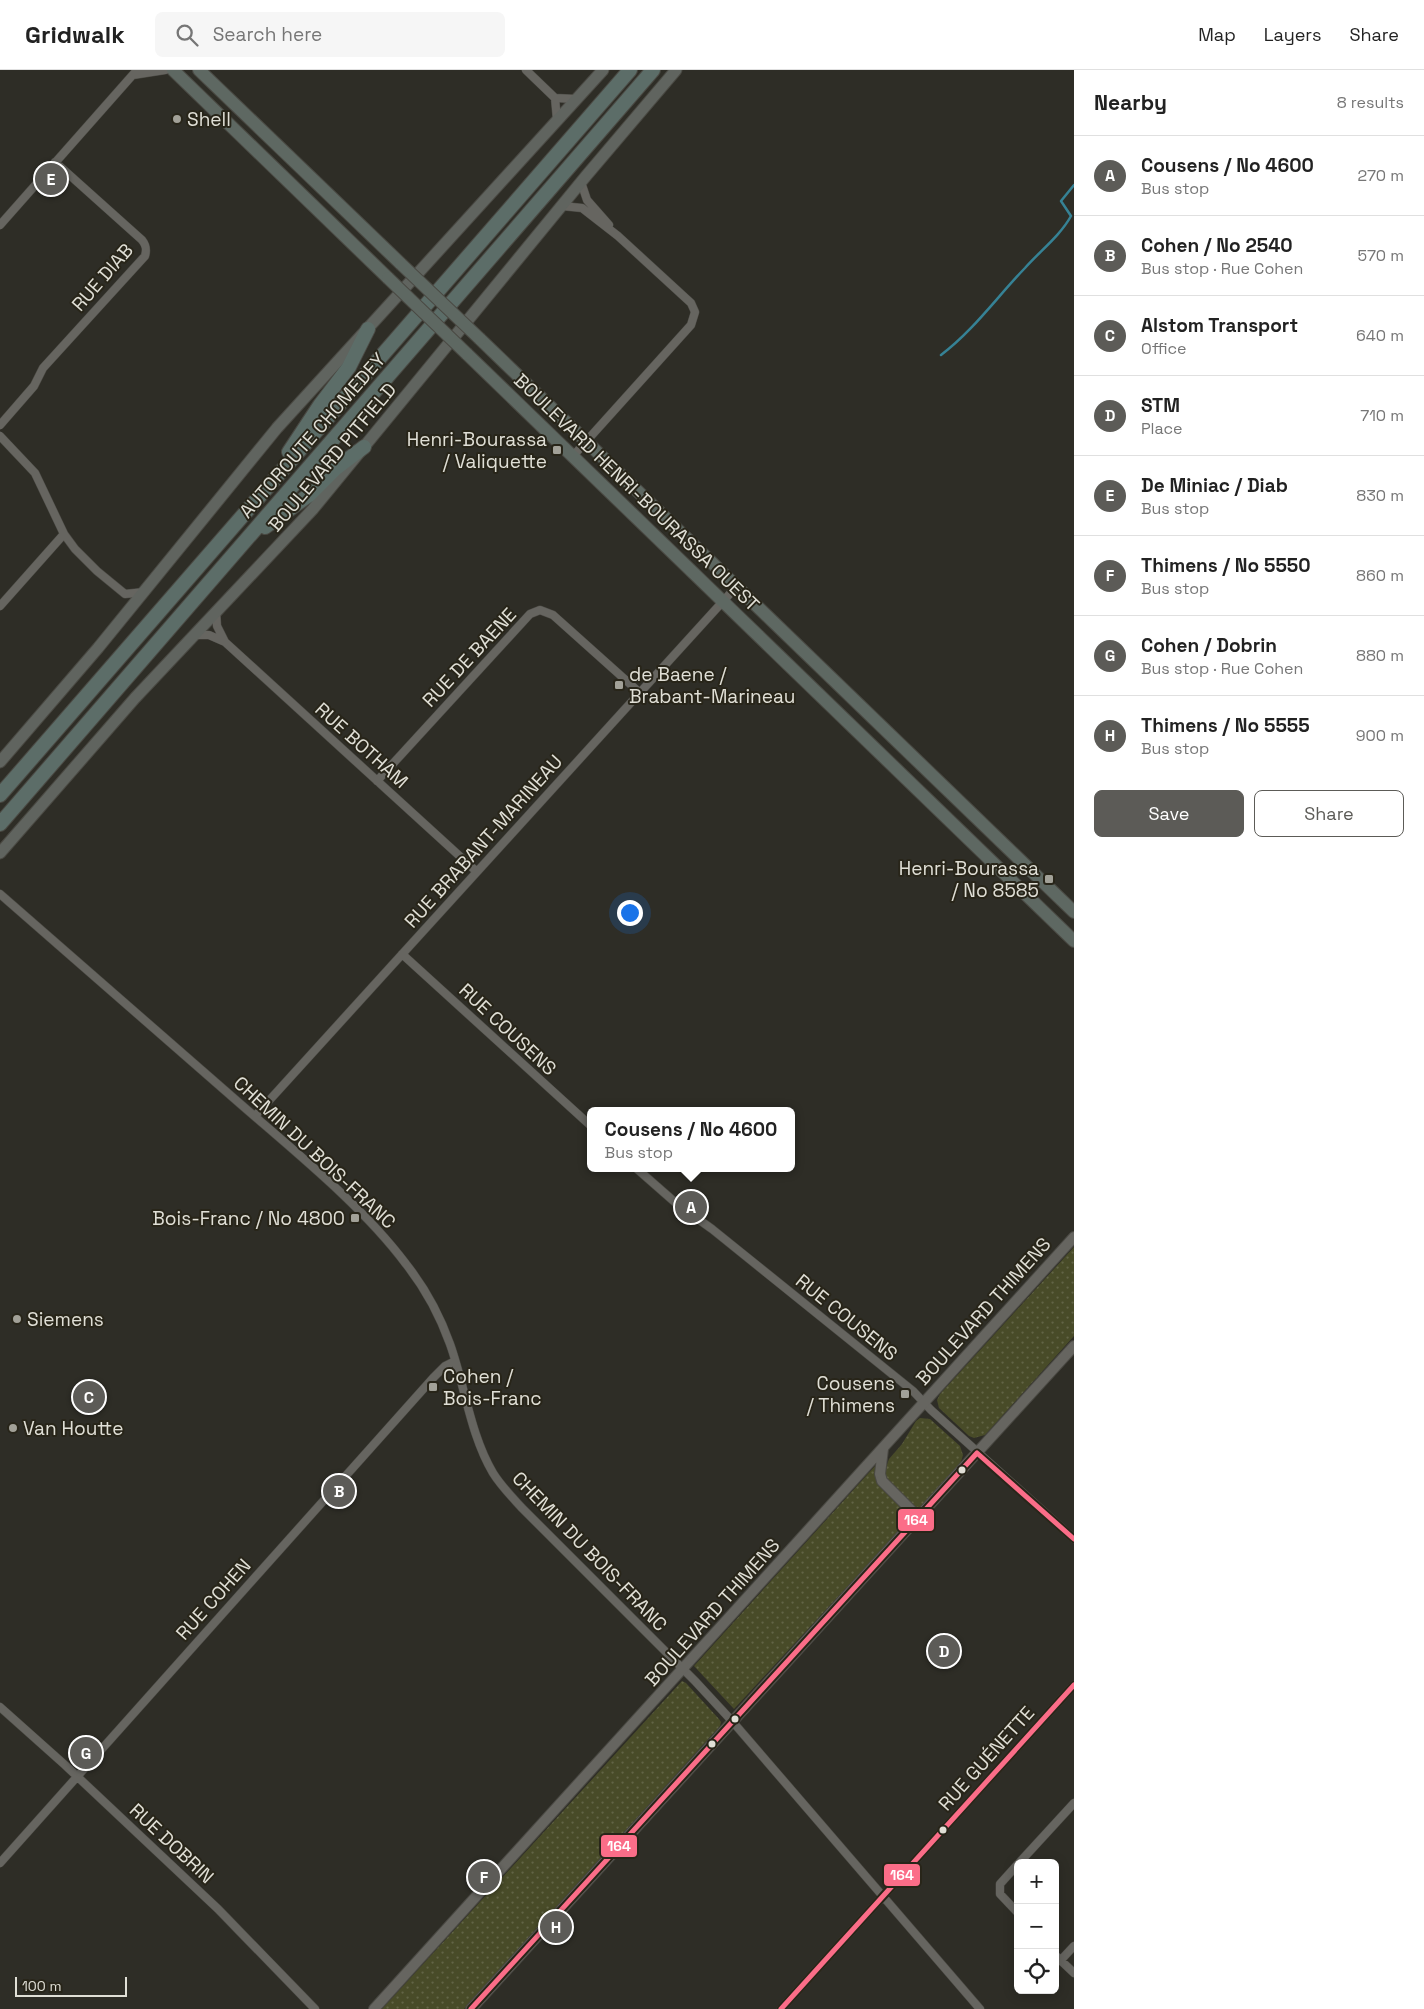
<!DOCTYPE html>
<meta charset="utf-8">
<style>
:root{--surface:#fff;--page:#f6f6f6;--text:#222;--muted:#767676;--line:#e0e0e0;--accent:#5c5b57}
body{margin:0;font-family:"Space Grotesk",sans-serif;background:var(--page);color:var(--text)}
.controls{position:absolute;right:15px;bottom:15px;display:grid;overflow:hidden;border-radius:8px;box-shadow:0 2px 12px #0003}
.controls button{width:45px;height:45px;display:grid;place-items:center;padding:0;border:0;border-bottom:1px solid var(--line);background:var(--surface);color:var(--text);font:25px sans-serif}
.scale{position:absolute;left:15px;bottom:12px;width:112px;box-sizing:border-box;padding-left:5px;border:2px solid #e0dfd6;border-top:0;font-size:14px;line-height:18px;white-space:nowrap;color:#e0dfd6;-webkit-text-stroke:4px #282519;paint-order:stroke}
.you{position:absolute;left:629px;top:842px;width:18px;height:18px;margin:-12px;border:4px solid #fff;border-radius:50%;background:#1a73e8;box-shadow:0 0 0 8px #1a73e833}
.badge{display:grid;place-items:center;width:32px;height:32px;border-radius:50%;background:var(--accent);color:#fff;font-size:16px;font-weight:700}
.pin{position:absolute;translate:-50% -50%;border:2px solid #fff;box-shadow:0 1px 5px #0006}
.popup{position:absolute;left:587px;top:1037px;width:208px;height:65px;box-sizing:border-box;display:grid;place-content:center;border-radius:8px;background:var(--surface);filter:drop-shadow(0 1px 4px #0005);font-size:16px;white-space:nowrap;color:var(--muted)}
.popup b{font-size:19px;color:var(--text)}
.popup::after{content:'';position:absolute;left:50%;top:100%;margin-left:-10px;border:10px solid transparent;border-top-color:var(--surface)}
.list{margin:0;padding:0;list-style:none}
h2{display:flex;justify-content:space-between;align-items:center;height:65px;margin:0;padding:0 20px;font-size:21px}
h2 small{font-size:16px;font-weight:400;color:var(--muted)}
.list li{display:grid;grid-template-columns:32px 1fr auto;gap:15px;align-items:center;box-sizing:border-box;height:80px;padding:0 20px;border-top:1px solid var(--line)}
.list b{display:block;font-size:19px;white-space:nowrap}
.list p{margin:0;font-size:16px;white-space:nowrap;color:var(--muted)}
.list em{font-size:16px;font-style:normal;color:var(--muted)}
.actions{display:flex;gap:10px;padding:15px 20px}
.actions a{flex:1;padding:11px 0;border:1px solid var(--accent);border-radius:8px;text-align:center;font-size:18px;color:var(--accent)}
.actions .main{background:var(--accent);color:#fff}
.icon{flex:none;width:28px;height:28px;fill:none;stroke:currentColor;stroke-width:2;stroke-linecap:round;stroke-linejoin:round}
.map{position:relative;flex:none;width:1074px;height:1939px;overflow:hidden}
header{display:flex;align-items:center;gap:30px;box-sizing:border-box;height:70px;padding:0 25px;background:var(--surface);border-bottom:1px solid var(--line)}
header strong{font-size:24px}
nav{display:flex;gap:28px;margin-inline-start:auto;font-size:18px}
.search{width:350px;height:45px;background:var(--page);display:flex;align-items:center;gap:12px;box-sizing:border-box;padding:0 18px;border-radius:8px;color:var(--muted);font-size:19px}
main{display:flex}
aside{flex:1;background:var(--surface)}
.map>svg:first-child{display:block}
.grass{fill:url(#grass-dots)}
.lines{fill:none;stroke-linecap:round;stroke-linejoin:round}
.stream{stroke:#368295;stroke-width:2.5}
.minor-casing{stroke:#4a4943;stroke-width:9}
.tertiary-casing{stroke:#4a4943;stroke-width:12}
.secondary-casing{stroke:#4a4943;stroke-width:13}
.primary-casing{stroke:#4a4943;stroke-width:14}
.motorway-casing{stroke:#4a4943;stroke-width:16}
.minor{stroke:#666560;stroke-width:8}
.tertiary{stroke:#666560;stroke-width:10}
.secondary{stroke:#60645f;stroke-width:11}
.primary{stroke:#5e6862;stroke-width:12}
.motorway{stroke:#5c6d68;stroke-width:14}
.primary-bridge-casing{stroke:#4a4943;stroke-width:14;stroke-linecap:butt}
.primary-bridge{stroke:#5e6862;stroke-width:12}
.bus-1-casing{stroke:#282519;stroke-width:9}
.bus-1{stroke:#fb6d88;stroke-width:5}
.poi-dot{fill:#a2a198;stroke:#282519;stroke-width:2}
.bus-dot{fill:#e0dfd6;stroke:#282519;stroke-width:2}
.labels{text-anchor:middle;stroke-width:4;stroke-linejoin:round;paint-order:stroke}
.poi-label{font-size:19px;fill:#e0dfd6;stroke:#282519;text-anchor:start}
.street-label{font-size:19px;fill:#e0dfd6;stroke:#282519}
.line-badge{stroke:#282519;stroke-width:2}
.badge-label{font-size:14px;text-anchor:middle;font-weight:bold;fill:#fff}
</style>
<header>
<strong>Gridwalk</strong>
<div class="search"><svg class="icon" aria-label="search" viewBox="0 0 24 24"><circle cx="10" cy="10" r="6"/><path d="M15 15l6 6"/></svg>Search here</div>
<nav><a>Map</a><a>Layers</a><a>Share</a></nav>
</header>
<main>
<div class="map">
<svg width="1074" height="1939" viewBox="0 0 1074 1939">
<defs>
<pattern id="grass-dots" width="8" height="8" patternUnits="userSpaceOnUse" patternTransform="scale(1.25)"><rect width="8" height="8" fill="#484b28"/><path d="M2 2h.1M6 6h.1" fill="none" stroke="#626446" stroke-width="1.8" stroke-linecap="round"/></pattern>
</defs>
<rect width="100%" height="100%" fill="#2e2d26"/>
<path class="grass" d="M 1074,1177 L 1074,1266 L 985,1365 L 974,1368 L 969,1366 L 939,1338 L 937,1330 L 940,1324 Z
M 920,1348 L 930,1349 L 960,1376 L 963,1385 L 960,1395 L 734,1639 L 694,1596 L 875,1396 L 885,1400 L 889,1389 L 902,1374 L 916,1351 Z
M 682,1611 L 686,1613 L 719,1649 L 721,1652 L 720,1656 L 464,1939 L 382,1939 Z"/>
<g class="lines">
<path class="stream" d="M 941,285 C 973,261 997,227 1025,198 C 1040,181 1060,166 1071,146 L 1061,131 L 1074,115"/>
<g class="minor-casing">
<path id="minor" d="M 526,0 L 555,28 L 557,50
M 133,5 L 165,0
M 555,28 L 576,29
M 581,112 L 587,130 L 609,155
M 562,136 L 582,138 L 618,166 L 691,233 L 695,242 L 691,255 L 573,386
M 0,155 L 137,0
M 0,355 L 34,316 L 43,298 L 145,186 C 147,179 146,175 142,170 L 55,92
M 0,366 L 35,403 L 64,464 L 75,479 L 97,501 L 125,524 L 144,522
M 0,536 L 64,464
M 216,541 L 217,556 L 225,572
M 194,565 L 209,565 L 225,572 L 476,801
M 377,711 L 530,544 L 540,540 L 553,545 L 639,622
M 0,824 C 79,893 158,962 237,1031 C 293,1080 362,1135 406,1194 C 425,1218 440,1246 450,1274 C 465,1316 470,1364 493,1403 C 501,1416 512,1427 522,1438 L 695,1611 L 732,1651 L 980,1939
M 402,884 L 591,1056
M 255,1046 L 736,517
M 636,1098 L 677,1134 L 712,1159 L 913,1321 L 931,1340 L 1074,1469
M 0,1637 L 65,1695 L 218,1839 L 315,1939
M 0,1793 L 434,1307 L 445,1296 L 455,1291
M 1019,1793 L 1074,1733
M 1018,1794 L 1000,1814 L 1000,1824 L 1018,1843
M 1055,1885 L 1074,1903
M 1060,1891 L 1074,1876
M 781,1939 L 1074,1615"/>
</g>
<g class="tertiary-casing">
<path id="tertiary" d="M 883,1379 L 880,1404 L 882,1411 L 918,1447
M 374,1939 L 1074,1167
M 471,1939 L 1074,1276"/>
</g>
<g class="secondary-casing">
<path id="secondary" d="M 0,692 L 98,578 L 277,358 L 603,0
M 0,783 L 135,628 L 313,439 L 586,106 L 676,0"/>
</g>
<g class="primary-casing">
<path id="primary" d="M 173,0 L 388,208
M 199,0 L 401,194
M 480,269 L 1074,842
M 467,284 L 1074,871"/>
</g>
<g class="motorway-casing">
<path id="motorway" d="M 289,382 L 320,335 L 349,297 L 368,259
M 265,457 L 309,425 L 335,399 L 364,377
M 0,725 L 630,0
M 0,754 L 653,0"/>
</g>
<use href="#minor" class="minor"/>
<use href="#tertiary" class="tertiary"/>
<use href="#secondary" class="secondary"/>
<use href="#primary" class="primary"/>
<use href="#motorway" class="motorway"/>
<g class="primary-bridge-casing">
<path id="primary-bridge" d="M 401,194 L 480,269
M 388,208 L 467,284"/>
</g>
<use href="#primary-bridge" class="primary-bridge"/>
<g class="bus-1-casing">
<path id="bus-1" d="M 471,1939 L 977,1383 L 1074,1469
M 781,1939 L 1074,1615"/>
</g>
<use href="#bus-1" class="bus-1"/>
</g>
<g class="poi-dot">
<circle cx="177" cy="49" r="5"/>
<rect x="552" y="375" width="10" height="10" rx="2.5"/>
<rect x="614" y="610" width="10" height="10" rx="2.5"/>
<rect x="1044" y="804" width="10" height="10" rx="2.5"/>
<rect x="350" y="1143" width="10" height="10" rx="2.5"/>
<circle cx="17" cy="1249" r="5"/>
<rect x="428" y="1312" width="10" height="10" rx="2.5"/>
<rect x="900" y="1319" width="10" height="10" rx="2.5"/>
<circle cx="13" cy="1358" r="5"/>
</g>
<g class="bus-dot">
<circle cx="962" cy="1400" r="4.5"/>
<circle cx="735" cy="1649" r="4.5"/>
<circle cx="712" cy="1674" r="4.5"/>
<circle cx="943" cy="1760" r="4.5"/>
</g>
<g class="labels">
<g class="poi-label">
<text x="187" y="56">Shell</text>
<text x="547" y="376" text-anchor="end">Henri-Bourassa<tspan x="547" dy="22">/ Valiquette</tspan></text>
<text x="629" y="611">de Baene /<tspan x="629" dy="22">Brabant-Marineau</tspan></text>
<text x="1039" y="805" text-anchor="end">Henri-Bourassa<tspan x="1039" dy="22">/ No 8585</tspan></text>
<text x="345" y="1155" text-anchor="end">Bois-Franc / No 4800</text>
<text x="27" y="1256">Siemens</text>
<text x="443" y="1313">Cohen /<tspan x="443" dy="22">Bois-Franc</tspan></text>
<text x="895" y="1320" text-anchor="end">Cousens<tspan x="895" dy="22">/ Thimens</tspan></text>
<text x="23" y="1365">Van Houtte</text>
</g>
<g class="street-label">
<text transform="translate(102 207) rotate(-49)" y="7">RUE DIAB</text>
<text transform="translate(312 365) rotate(-49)" y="7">AUTOROUTE CHOMEDEY</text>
<text transform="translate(332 387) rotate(-50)" y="7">BOULEVARD PITFIELD</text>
<text transform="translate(637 422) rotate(44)" y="7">BOULEVARD HENRI-BOURASSA OUEST</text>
<text transform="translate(469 587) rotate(-47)" y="7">RUE DE BAENE</text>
<text transform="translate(362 675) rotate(42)" y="7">RUE BOTHAM</text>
<text transform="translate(483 771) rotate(-48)" y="7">RUE BRABANT-MARINEAU</text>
<text transform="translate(508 959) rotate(43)" y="7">RUE COUSENS</text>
<text transform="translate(315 1082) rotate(43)" y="7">CHEMIN DU BOIS-FRANC</text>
<text transform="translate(983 1241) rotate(-48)" y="7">BOULEVARD THIMENS</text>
<text transform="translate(847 1247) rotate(39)" y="7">RUE COUSENS</text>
<text transform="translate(590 1481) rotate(46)" y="7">CHEMIN DU BOIS-FRANC</text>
<text transform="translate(213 1529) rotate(-48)" y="7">RUE COHEN</text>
<text transform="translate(712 1542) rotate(-48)" y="7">BOULEVARD THIMENS</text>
<text transform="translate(986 1688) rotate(-48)" y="7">RUE GUÉNETTE</text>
<text transform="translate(172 1773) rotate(43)" y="7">RUE DOBRIN</text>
</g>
</g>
<g class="line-badge">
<rect x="897" y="1438" width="38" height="24" rx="5" fill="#fb6d88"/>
<rect x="600" y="1764" width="38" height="24" rx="5" fill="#fb6d88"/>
<rect x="883" y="1793" width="38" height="24" rx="5" fill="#fb6d88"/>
</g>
<g class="badge-label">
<text x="916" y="1455">164</text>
<text x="619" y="1781">164</text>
<text x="902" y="1810">164</text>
</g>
</svg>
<div class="controls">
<button>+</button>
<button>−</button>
<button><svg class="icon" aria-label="locate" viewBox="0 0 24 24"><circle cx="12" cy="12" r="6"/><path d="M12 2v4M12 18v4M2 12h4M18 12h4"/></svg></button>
</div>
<div class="scale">100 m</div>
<div class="you"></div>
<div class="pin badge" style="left:691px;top:1137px">A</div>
<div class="popup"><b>Cousens / No 4600</b>Bus stop</div>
<div class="pin badge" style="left:339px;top:1421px">B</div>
<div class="pin badge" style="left:89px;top:1327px">C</div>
<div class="pin badge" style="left:944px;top:1581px">D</div>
<div class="pin badge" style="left:51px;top:109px">E</div>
<div class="pin badge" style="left:484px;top:1807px">F</div>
<div class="pin badge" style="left:86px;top:1683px">G</div>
<div class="pin badge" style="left:556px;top:1857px">H</div>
</div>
<aside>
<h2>Nearby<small>8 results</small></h2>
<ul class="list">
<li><span class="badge">A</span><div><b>Cousens / No 4600</b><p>Bus stop</p></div><em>270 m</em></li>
<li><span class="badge">B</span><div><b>Cohen / No 2540</b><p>Bus stop · Rue Cohen</p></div><em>570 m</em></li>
<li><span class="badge">C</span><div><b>Alstom Transport</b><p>Office</p></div><em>640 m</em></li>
<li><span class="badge">D</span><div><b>STM</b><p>Place</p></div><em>710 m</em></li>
<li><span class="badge">E</span><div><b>De Miniac / Diab</b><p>Bus stop</p></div><em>830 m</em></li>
<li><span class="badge">F</span><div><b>Thimens / No 5550</b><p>Bus stop</p></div><em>860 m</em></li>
<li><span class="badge">G</span><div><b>Cohen / Dobrin</b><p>Bus stop · Rue Cohen</p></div><em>880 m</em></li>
<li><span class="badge">H</span><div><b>Thimens / No 5555</b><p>Bus stop</p></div><em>900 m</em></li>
</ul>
<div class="actions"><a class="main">Save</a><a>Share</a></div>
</aside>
</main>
